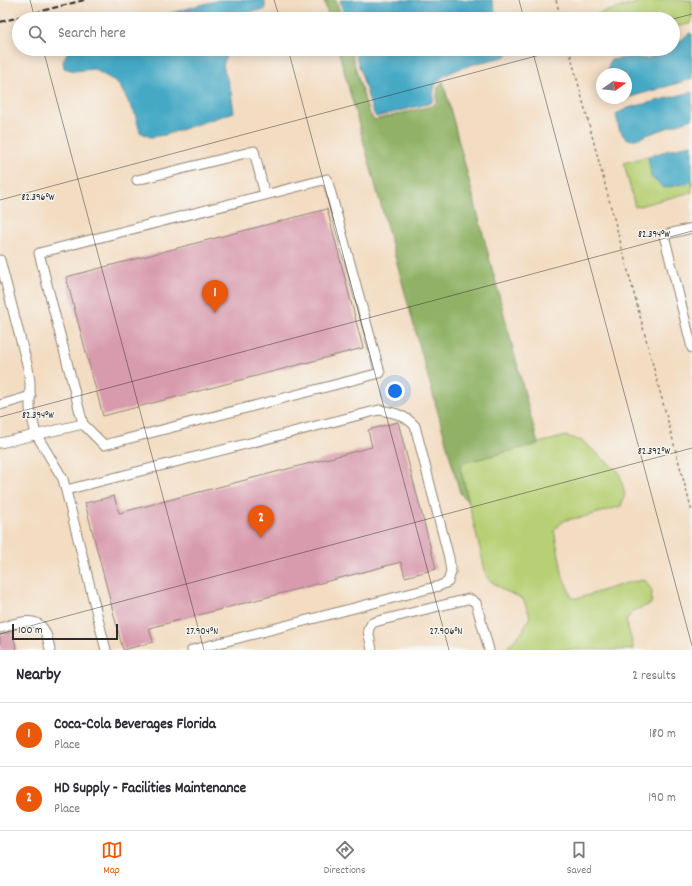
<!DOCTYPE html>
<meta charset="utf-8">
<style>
:root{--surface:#fff;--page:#f7f7f7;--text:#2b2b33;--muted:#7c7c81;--line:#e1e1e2;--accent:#ea580c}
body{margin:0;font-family:Dekko,sans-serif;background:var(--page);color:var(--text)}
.compass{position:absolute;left:596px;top:68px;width:36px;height:36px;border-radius:50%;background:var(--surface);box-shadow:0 2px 10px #0003;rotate:75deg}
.scale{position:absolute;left:12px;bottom:10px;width:106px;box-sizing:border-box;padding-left:4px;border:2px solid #2b2b2b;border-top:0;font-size:11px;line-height:14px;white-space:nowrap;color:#2b2b2b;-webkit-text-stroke:3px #f6f6f2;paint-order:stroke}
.you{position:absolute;left:395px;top:391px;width:14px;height:14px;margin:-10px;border:3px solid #fff;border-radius:50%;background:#1a73e8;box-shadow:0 0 0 6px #1a73e833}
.badge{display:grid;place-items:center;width:26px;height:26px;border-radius:50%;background:var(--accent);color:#fff;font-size:13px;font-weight:700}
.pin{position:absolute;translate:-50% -33px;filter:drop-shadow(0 1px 2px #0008)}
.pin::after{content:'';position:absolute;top:21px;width:14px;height:12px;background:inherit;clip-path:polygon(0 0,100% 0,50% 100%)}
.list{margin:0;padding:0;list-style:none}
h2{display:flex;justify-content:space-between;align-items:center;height:52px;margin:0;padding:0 16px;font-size:17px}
h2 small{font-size:13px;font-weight:400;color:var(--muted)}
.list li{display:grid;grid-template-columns:26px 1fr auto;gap:12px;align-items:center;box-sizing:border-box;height:64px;padding:0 16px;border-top:1px solid var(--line)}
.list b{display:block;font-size:15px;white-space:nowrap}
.list p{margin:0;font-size:13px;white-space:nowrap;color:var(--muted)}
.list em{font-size:13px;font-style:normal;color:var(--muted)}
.icon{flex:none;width:22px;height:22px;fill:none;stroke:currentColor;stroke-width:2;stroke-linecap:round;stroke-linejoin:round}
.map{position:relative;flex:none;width:692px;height:650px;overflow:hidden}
.search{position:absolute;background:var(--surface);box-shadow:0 2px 10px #0003;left:12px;right:12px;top:12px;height:44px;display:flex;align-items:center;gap:10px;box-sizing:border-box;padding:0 14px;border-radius:22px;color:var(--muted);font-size:15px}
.sheet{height:180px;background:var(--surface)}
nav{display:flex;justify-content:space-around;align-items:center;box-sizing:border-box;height:56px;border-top:1px solid var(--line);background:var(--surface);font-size:11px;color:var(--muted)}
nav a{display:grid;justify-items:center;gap:2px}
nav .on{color:var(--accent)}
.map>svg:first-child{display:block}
.green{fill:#b7d075;stroke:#717e50}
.forest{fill:#91b266;stroke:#5e6e48}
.water{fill:#45a9c5;stroke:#386a78}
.building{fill:#d89aad}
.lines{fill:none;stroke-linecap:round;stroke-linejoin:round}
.minor-casing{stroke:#8f8476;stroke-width:11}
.path{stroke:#8f8476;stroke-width:1.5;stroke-dasharray:3 3;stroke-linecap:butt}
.minor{stroke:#fff;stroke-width:9}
.rail{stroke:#2b2b2b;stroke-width:2;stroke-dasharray:6 3;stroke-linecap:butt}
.ticks{fill:none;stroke:#2b2b2b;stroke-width:1;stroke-opacity:0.45}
.ticks-label{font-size:10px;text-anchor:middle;fill:#2b2b2b;stroke:#f6f6f2;stroke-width:3;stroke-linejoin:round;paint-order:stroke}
</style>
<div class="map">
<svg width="692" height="650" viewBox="0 0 692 650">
<rect width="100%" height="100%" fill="#f6f6f2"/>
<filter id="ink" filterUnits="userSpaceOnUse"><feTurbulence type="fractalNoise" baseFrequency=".025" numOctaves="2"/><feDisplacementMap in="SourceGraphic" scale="8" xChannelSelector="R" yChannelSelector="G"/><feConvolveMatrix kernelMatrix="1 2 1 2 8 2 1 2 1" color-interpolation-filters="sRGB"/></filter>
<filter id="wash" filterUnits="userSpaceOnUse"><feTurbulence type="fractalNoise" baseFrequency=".012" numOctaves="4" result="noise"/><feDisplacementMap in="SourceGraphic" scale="16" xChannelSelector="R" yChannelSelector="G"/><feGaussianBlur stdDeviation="0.9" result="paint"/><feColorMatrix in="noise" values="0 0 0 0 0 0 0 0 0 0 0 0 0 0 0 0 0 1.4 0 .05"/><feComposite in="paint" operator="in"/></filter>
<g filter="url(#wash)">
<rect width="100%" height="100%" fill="#f3dcc1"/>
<path class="green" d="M 648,0 L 692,0 L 692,23 L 673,28 L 673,19 L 597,19 L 597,14 Z
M 648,156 L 652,177 L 664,188 L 692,182 L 692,192 L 635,207 L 624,163 Z
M 566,436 L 582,441 L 619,472 L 625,494 L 621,506 L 588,516 L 566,520 L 560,524 L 554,530 L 563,577 L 572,598 L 579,598 L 630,582 L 645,580 L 652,591 L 651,604 L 633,611 L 626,620 L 634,650 L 508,650 L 509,645 L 523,631 L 530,616 L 523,599 L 503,590 L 487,578 L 460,467 L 466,462 Z"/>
<path class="forest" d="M 324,0 L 336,0 L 342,19 L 329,19 Z
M 338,49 L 350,49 L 368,111 L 374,120 L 432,106 L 436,103 L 438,87 L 443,81 L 538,444 L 466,462 L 460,467 L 469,503 L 460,493 Z"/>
<path class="water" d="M 219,0 L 264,0 L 265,2 L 265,10 L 253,11 L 237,17 L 236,19 L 149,19 Z
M 340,0 L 492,0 L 497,19 L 345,19 Z
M 690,33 L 692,34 L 692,79 L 627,98 L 626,74 L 607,74 L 610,60 L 635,57 L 646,59 L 663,53 L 668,49 L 673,49 L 673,45 Z
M 69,49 L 228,49 L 223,66 L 231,92 L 234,112 L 165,135 L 150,137 L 140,132 L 135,114 L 118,83 L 94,69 L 74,71 L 64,68 L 63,61 Z
M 354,49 L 506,49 L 507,55 L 504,57 C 487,61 442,69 435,86 C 433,90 434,97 433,101 L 431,103 L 376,117 L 372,110 Z
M 692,92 L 692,119 L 633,140 L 626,139 L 619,129 L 616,114 L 628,108 Z
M 692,144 L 692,182 L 664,188 L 651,177 L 648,156 Z"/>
<g id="blocks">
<path class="building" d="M 327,209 L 363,348 L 103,416 L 66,277 Z
M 398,422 L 436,569 L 405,577 L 401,562 L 149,628 L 153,642 L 123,650 L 85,503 L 114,496 L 119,513 L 372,447 L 368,430 Z
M 12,632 L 17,650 L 0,650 L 0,635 Z"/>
</g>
</g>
<g filter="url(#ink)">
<use href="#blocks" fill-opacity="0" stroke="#8f8476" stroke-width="1"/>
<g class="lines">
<g class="minor-casing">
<path id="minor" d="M 327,179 L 380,373 L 104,445 L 83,424 L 39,253 Z
M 137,180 L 254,151 L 265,195
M 692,228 L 664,235 L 692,348
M 0,260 L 28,368 L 30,382 L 30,409 L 36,434 L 63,479 L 106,650
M 0,405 L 31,396
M 0,443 L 83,424
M 66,490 L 379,410 C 393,412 405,415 415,426 L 449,558 L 451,572 L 448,582 L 439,586 L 192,650
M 0,628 C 14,624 37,614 45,632 C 48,637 49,644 50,650
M 372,650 L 368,630 L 372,623 L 378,621 L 468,599 L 472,600 L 476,603 L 489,650"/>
</g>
<path class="path" d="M 556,0 L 561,19
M 569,49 L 692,512"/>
<use href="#minor" class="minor"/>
<path class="rail" d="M 0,22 L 84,0"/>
</g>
</g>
<path class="ticks" d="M 30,0 L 35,19M 274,0 L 280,19M 519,0 L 524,19M 673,19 L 692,14M 43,49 L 204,650M 288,49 L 449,650M 532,49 L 692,646M 0,200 L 562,49M 0,417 L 692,231M 0,634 L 692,448"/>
<g class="ticks-label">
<text x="38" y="200">82.396°W</text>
<text x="654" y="237">82.394°W</text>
<text x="38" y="418">82.394°W</text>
<text x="654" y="454">82.392°W</text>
<text x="202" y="634">27.904°N</text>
<text x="446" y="634">27.906°N</text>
</g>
</svg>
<svg class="compass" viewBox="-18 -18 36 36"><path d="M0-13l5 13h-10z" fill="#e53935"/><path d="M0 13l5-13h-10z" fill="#7c7c81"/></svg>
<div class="scale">100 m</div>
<div class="you"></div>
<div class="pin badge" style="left:215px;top:313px">1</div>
<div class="pin badge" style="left:261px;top:538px">2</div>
<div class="search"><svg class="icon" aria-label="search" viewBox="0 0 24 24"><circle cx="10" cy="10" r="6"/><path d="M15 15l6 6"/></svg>Search here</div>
</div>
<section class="sheet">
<h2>Nearby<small>2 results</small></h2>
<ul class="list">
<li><span class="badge">1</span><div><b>Coca-Cola Beverages Florida</b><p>Place</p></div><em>180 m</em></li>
<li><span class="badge">2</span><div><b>HD Supply - Facilities Maintenance</b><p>Place</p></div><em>190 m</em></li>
</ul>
</section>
<nav>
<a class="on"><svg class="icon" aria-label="map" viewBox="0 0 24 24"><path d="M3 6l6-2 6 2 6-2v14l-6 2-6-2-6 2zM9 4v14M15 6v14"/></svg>Map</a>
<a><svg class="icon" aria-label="directions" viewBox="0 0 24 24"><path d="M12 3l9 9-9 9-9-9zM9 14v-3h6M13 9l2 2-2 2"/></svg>Directions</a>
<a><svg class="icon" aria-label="saved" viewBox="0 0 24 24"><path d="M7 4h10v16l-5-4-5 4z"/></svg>Saved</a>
</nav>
